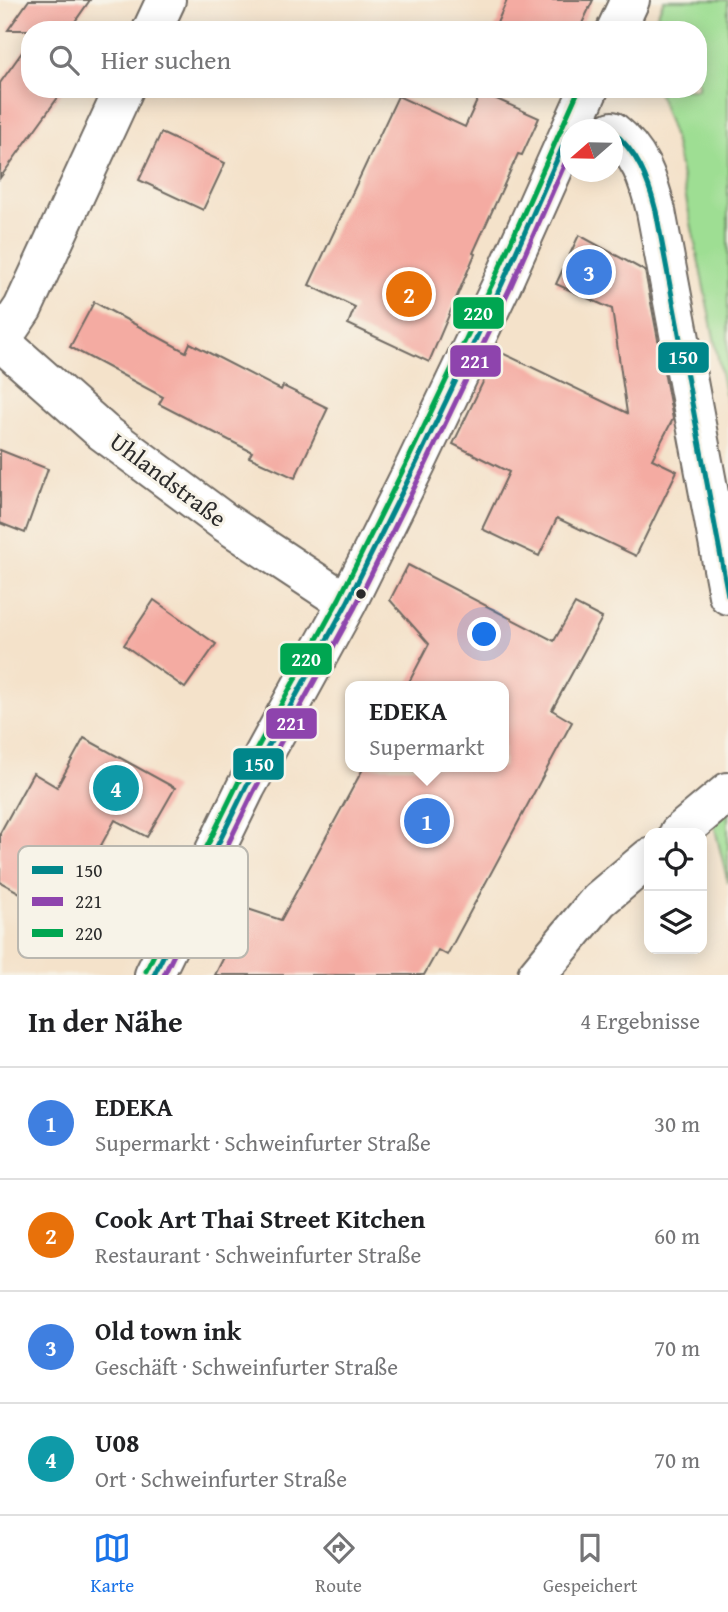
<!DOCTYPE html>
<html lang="de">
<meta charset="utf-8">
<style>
:root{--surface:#fff;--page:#f2f2f2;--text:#202124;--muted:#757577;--line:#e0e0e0;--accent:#1a73e8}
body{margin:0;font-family:"Gentium Book Plus",serif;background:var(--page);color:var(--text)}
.controls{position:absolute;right:21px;bottom:21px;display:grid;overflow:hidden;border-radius:14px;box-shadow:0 4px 18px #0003}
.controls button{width:63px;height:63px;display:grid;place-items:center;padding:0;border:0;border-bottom:2px solid var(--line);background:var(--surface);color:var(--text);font:35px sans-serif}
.compass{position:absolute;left:560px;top:119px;width:63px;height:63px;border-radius:50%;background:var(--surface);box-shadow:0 4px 18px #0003;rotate:250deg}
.you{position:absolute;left:485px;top:635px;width:24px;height:24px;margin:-18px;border:5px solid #fff;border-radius:50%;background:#1a73e8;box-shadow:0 0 0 10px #1a73e833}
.badge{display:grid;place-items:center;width:46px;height:46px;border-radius:50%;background:var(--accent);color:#fff;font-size:23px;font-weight:700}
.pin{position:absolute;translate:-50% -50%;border:4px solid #fff;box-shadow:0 2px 7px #0006}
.popup{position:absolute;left:345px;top:681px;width:164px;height:91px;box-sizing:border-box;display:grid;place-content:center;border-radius:14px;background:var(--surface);filter:drop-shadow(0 2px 5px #0005);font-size:23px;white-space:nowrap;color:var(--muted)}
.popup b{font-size:26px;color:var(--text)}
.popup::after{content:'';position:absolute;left:50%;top:100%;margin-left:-14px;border:14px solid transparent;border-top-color:var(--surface)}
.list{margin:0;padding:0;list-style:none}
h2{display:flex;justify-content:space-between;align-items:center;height:91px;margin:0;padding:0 28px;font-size:30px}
h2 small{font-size:23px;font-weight:400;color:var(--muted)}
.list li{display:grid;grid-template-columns:46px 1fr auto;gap:21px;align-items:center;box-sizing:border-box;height:112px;padding:0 28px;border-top:2px solid var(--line)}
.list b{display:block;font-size:26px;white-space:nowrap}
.list p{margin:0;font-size:23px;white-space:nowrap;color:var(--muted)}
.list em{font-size:23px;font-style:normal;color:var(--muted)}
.icon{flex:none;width:38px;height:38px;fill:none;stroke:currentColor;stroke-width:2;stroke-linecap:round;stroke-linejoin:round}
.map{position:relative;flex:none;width:728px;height:975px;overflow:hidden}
.search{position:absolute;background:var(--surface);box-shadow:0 4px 18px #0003;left:21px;right:21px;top:21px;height:77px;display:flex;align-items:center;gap:18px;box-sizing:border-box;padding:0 24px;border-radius:28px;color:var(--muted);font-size:26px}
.sheet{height:539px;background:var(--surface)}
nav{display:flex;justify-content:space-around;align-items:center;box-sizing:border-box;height:98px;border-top:2px solid var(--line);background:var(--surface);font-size:19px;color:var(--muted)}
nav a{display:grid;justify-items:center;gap:4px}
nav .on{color:var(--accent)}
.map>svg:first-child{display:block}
.green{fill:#9ede93;stroke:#64845f;stroke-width:2}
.building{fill:#f4aba2}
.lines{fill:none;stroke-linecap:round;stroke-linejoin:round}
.minor-casing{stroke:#716b63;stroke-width:42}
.minor{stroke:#fff;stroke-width:38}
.bus-1-casing{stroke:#f7f3e8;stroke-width:10}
.bus-2-casing{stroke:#f7f3e8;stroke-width:10}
.bus-3-casing{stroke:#f7f3e8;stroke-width:10}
.bus-1{stroke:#00868a;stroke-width:5}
.bus-2{stroke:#8e44ad;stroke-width:5}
.bus-3{stroke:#00a651;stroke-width:5}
.bus-dot{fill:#2b2b2b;stroke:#f7f3e8;stroke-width:2.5}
.labels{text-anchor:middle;stroke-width:6;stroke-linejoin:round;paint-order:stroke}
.street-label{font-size:24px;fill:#2b2b2b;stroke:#f7f3e8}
.key{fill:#f7f3e8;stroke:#bab7af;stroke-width:2}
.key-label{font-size:19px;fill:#2b2b2b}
.line-badge{stroke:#f7f3e8;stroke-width:2.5}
.badge-label{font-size:19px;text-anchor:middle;font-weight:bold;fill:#fff}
</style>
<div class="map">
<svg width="728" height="975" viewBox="0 0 728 975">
<rect width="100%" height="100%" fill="#f7f3e8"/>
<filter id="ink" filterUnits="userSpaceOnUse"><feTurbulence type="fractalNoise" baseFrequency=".0143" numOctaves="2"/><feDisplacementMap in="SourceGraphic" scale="14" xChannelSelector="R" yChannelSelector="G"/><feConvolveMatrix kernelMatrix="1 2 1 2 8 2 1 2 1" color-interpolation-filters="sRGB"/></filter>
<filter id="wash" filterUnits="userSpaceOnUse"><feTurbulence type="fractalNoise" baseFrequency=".00686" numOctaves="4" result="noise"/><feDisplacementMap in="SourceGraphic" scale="28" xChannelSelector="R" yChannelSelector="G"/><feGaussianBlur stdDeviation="1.57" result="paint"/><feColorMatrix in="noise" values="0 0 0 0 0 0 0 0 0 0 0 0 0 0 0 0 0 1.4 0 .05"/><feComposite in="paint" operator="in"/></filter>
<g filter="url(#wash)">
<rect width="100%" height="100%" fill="#f4e2ca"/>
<path class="green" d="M 664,0 L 728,0 L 728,408 L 674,138 L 657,89 L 698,89 L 698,30 L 650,30 Z
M 728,793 L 728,883 L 710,808 Z"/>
<g id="blocks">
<path class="building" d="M 29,0 L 90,0 L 69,30 L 8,30 Z
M 507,0 L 593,0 L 579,30 L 494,30 Z
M 30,41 L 30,89 L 64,89 L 0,178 L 0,83 Z
M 481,92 L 539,118 L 522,155 L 518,154 L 473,253 L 475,254 L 429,362 L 348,324 L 355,307 L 309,285 L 398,96 L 465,127 Z
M 161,133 L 225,163 L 203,210 L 139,180 Z
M 579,235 L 645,271 L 673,419 L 652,459 L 677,471 L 636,556 L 557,518 L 539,556 L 482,529 L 509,472 L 453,444 L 498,351 L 627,413 L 612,309 L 556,284 Z
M 94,302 L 186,352 L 190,343 L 281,390 L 283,386 L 328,408 L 295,478 L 249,457 L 252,452 L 159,404 L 163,397 L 70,347 Z
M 0,450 L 48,469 L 25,533 L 0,523 Z
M 408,565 L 554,641 L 575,604 L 602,618 L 552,710 L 572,722 L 447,955 L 438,950 L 424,975 L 215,975 L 248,909 L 281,920 L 364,767 L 504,767 L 504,686 L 407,686 L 429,644 L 390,600 Z
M 154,600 L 216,644 L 185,688 L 124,645 Z
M 84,738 L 175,788 L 147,837 L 115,820 L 62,916 L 0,882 L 0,833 L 33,773 L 57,787 Z"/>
</g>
</g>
<g filter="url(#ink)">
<use href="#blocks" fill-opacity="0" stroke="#716b63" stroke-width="2"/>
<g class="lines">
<g class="minor-casing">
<path id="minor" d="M 152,30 L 166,0
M 616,30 L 630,0
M 612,131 C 640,153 648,178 656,211 L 728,595
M 0,341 L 103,432 L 223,521 L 347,603
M 0,342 L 23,308 L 124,89
M 679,833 L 728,792
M 154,975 L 246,787 L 347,603 L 416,464 L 502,284 L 589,89
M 537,975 L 599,900 L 649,858"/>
</g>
<use href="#minor" class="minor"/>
<g class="bus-1-casing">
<path id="bus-1" d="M 612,131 C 638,153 648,179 656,211 L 728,595
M 154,975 L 246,787 L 347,603 L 416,464 L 502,284 L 570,130"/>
</g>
<g class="bus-2-casing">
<path id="bus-2" d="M 164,975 L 254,791 L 355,607 L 424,468 L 510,288 L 570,152"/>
</g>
<g class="bus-3-casing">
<path id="bus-3" d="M 146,971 L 238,783 L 339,599 L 408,460 L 494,280 L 579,89"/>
</g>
<use href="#bus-1" class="bus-1"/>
<use href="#bus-2" class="bus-2"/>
<use href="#bus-3" class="bus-3"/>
</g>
</g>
<circle class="bus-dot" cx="361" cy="594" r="6"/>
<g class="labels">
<g class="street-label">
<text transform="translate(168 480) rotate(37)" y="8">Uhlandstraße</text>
</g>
</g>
<rect x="18" y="846" width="230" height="112" rx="10" class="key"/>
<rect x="32" y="866" width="31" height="8" fill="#00868a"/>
<rect x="32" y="897" width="31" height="9" fill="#8e44ad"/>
<rect x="32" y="929" width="31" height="8" fill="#00a651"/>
<g class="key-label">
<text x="75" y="877">150</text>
<text x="75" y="908">221</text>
<text x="75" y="940">220</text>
</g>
<g class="line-badge">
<rect x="452" y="296" width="53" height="34" rx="7" fill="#00a651"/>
<rect x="657" y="341" width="53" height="33" rx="7" fill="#00868a"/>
<rect x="449" y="344" width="53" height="34" rx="7" fill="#8e44ad"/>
<rect x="279" y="642" width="54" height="34" rx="7" fill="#00a651"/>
<rect x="265" y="707" width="53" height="33" rx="7" fill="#8e44ad"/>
<rect x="232" y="747" width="53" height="34" rx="7" fill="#00868a"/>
</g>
<g class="badge-label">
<text x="478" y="320">220</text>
<text x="683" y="364">150</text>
<text x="475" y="368">221</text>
<text x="306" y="666">220</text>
<text x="291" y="730">221</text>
<text x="259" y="771">150</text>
</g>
</svg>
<div class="controls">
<button><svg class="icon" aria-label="locate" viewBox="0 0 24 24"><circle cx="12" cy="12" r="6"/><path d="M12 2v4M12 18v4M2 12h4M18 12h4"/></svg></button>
<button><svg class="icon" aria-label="layers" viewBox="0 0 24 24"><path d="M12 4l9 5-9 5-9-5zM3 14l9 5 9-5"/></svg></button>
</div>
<svg class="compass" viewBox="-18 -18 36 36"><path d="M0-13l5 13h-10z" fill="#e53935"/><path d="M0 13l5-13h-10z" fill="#757577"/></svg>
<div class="you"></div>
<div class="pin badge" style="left:427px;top:821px;background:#3f7fe0">1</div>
<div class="popup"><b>EDEKA</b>Supermarkt</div>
<div class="pin badge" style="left:409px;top:294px;background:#e8710a">2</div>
<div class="pin badge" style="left:589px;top:272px;background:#3f7fe0">3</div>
<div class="pin badge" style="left:116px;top:788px;background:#0f9aa8">4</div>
<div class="search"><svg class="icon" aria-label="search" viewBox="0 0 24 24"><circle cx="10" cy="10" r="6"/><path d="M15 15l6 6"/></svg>Hier suchen</div>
</div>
<section class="sheet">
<h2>In der Nähe<small>4 Ergebnisse</small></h2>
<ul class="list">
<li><span class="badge" style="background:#3f7fe0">1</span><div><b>EDEKA</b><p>Supermarkt · Schweinfurter Straße</p></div><em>30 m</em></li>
<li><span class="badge" style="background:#e8710a">2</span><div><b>Cook Art Thai Street Kitchen</b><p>Restaurant · Schweinfurter Straße</p></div><em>60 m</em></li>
<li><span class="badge" style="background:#3f7fe0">3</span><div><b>Old town ink</b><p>Geschäft · Schweinfurter Straße</p></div><em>70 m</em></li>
<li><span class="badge" style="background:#0f9aa8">4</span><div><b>U08</b><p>Ort · Schweinfurter Straße</p></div><em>70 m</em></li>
</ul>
</section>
<nav>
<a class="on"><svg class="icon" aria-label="map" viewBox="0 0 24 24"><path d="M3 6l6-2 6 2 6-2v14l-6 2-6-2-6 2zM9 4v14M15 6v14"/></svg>Karte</a>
<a><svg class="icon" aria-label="directions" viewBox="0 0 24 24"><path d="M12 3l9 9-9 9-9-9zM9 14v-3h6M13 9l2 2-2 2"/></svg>Route</a>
<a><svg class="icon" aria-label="saved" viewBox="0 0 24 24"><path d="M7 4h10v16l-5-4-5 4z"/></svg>Gespeichert</a>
</nav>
